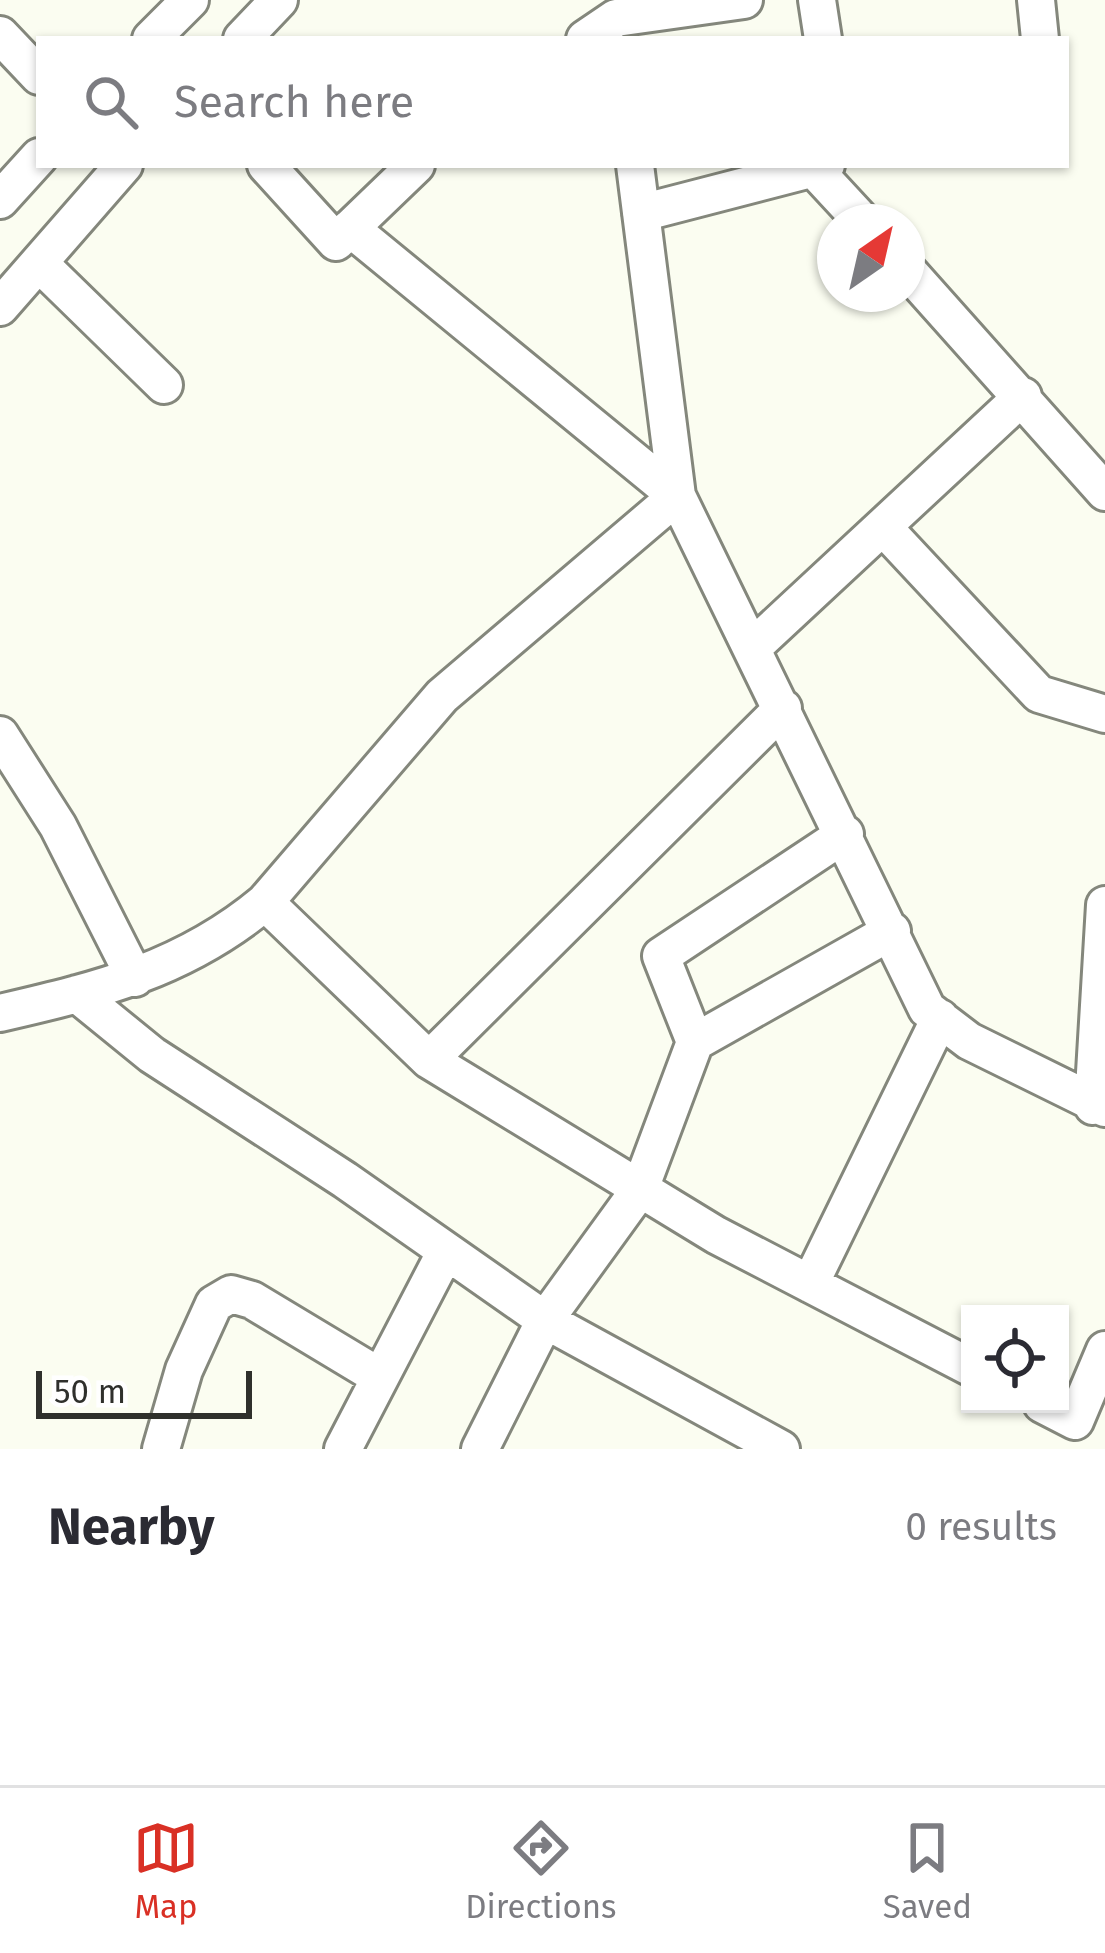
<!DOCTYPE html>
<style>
:root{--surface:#fff;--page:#f7f7f7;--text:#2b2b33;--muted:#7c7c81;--line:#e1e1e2;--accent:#d93025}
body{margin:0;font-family:"Fira Sans",sans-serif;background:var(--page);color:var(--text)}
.controls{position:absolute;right:36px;bottom:36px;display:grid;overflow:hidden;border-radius:0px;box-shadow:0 3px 9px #0004}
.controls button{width:108px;height:108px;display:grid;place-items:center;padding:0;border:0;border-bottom:3px solid var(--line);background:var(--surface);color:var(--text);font:60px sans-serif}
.compass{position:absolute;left:817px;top:204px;width:108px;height:108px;border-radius:50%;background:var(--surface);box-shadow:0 3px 9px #0004;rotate:34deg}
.scale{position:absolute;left:36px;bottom:30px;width:216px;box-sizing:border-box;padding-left:12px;border:6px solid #2f302c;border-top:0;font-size:33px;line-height:42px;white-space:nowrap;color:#2f302c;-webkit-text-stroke:9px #fff;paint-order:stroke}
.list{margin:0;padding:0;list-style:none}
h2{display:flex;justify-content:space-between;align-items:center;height:156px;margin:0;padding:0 48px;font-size:51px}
h2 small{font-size:39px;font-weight:400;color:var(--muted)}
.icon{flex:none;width:66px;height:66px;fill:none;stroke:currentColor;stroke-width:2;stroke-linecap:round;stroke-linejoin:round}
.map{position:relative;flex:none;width:1105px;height:1449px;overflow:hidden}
.search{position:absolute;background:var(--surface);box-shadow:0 3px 9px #0004;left:36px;right:36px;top:36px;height:132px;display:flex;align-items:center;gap:30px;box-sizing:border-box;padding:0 42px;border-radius:0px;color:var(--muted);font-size:45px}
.sheet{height:336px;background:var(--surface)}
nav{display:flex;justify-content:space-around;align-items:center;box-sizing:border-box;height:168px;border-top:3px solid var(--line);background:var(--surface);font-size:33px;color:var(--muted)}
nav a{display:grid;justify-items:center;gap:6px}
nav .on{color:var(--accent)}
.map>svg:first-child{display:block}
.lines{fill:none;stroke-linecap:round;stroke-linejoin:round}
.minor-casing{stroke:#84877c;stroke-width:42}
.minor{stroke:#fff;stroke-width:36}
</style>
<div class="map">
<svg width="1105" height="1449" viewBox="0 0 1105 1449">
<rect width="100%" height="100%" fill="#fbfdf1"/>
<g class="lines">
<g class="minor-casing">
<path id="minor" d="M 817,0 L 823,39
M 1036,0 L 1040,39
M 0,35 L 39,76
M 151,39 L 190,0
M 242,39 L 279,0
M 585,39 L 616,18 L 744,0
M 266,165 L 336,242 L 416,165
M 635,165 L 677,496 L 927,1009 L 969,1041 L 1105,1108
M 813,168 L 863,222
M 0,200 L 39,157
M 641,213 L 826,165
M 350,228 L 677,496
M 39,263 L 164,385
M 907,270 L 1105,492
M 0,307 L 124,165
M 677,496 L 442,696 L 265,902 L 429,1060 L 716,1235 L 970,1367
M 883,527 L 1039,694 L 1105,714
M 753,647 L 1023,396
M 0,735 L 58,826 L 135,978
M 77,994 L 152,1055 L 345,1180 L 545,1320 L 781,1449
M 0,1013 C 100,990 185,969 265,902
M 695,1042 L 661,956 L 845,834
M 429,1060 L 783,708
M 1093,1106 L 1105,905
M 810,1284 L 940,1018
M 1042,1404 L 1075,1421 L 1105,1350
M 161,1449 L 184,1370 L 214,1304 L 231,1294 L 252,1300 L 380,1377
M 343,1449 L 446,1251
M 480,1449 L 545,1320 L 640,1189 L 695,1042 L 892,931"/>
</g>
<use href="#minor" class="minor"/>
</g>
</svg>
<div class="controls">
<button><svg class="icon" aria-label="locate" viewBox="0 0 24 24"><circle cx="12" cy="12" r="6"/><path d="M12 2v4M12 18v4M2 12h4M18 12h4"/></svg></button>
</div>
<svg class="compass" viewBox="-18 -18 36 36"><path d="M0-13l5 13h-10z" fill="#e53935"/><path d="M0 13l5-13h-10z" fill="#7c7c81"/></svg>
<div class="scale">50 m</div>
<div class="search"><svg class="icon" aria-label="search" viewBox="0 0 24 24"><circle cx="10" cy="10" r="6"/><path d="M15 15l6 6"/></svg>Search here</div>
</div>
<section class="sheet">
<h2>Nearby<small>0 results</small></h2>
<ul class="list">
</ul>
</section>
<nav>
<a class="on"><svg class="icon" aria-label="map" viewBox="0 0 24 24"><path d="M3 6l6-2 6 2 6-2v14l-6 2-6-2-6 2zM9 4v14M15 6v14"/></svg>Map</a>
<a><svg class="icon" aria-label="directions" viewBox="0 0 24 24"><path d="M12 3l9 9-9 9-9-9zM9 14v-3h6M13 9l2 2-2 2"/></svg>Directions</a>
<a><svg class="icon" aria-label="saved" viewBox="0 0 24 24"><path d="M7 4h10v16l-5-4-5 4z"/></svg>Saved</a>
</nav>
